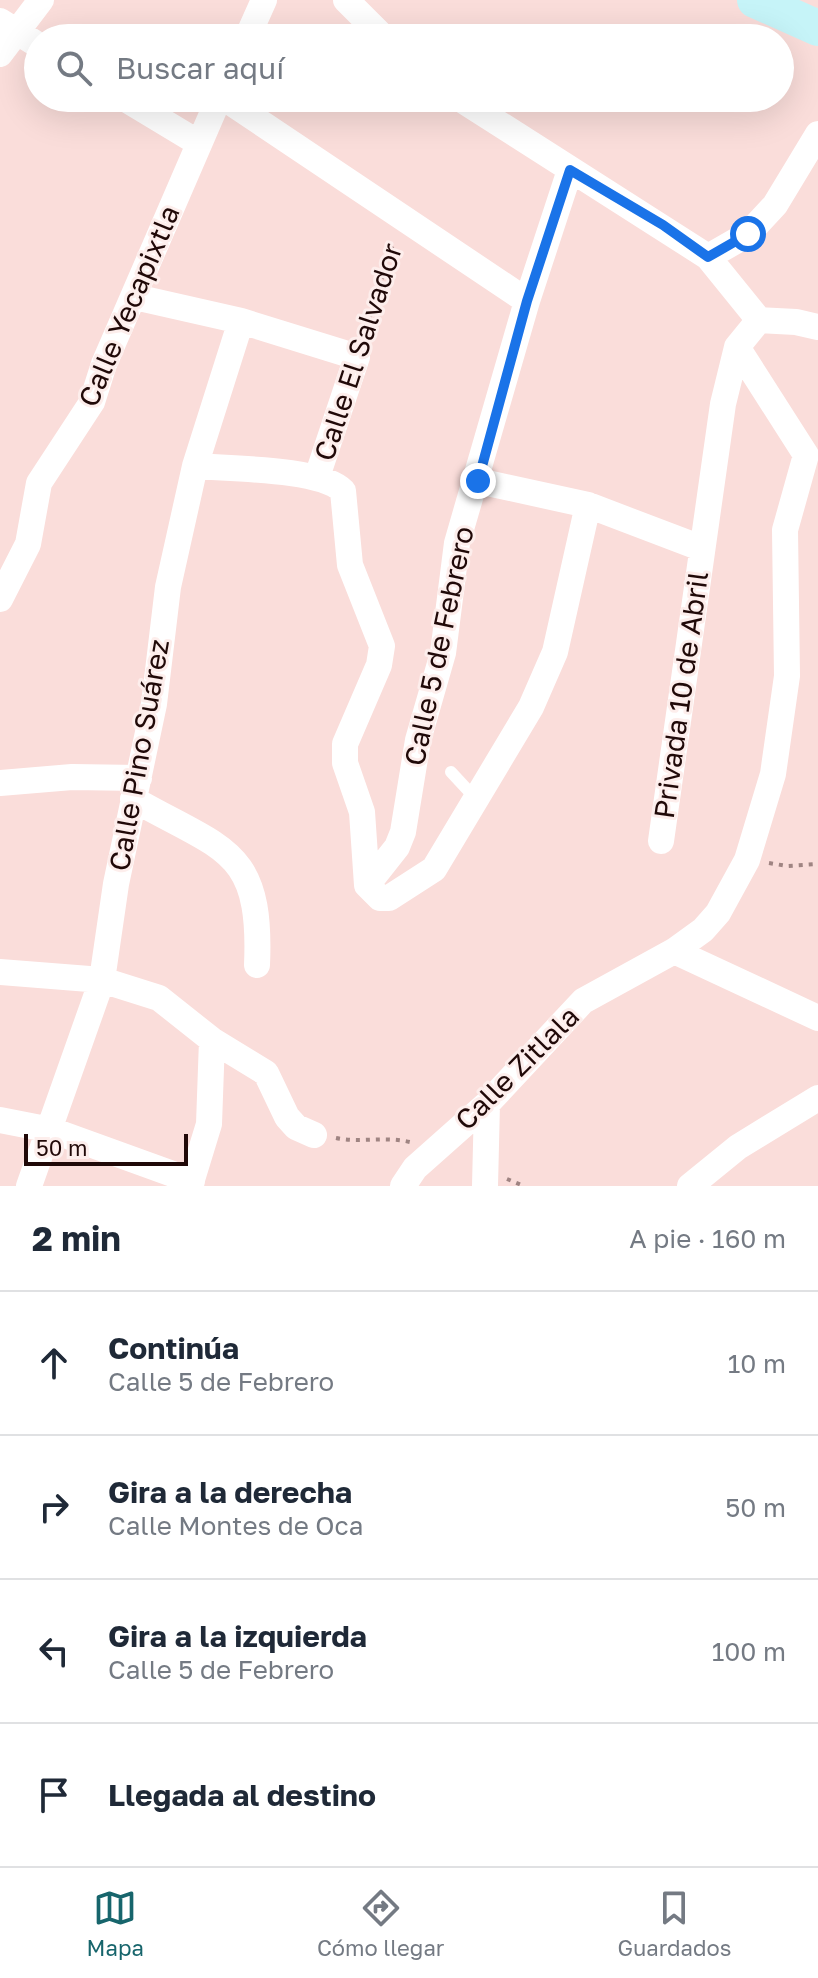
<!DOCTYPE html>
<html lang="es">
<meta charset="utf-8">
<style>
:root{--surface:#fff;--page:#f2f2f3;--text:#1f2937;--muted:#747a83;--line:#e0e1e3;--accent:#17656c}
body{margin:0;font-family:"Golos Text",sans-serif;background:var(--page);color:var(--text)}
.scale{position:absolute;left:24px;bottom:20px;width:164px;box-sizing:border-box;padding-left:8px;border:4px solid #200908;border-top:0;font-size:22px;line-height:28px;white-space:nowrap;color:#200908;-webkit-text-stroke:6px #fdeeec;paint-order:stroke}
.stop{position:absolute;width:24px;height:24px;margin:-18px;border:6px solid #1a73e8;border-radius:50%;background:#fff}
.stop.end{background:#1a73e8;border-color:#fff;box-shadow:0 2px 8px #0008}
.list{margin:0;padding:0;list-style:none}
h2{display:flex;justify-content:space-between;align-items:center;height:104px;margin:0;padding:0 32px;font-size:34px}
h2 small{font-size:26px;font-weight:400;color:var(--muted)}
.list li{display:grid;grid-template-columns:52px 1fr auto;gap:24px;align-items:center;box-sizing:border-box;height:144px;padding:0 32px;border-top:2px solid var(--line)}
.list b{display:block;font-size:30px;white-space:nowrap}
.list p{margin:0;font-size:26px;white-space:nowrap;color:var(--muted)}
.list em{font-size:26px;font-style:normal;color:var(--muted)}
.icon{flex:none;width:44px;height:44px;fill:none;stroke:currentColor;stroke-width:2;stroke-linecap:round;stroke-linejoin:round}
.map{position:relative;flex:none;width:818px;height:1186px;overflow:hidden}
.search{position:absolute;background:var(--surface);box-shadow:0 8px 32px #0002;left:24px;right:24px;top:24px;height:88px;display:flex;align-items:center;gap:20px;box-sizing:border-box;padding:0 28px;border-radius:44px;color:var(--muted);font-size:30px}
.sheet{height:680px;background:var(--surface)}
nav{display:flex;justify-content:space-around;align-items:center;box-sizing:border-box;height:112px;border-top:2px solid var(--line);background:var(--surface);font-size:22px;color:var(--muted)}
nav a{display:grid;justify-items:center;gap:4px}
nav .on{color:var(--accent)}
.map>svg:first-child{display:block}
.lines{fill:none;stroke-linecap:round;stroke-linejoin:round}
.path{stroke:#9f8482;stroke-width:4;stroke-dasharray:4 6;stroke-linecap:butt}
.lane{stroke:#fff;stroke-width:12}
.street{stroke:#fff;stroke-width:26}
.secondary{stroke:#c6f4f8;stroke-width:36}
.route{stroke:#1a73e8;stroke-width:10}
.labels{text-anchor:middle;stroke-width:6;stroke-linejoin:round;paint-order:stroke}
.street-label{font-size:28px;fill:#200908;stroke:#fdeeec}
</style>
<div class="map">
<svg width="818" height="1186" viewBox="0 0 818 1186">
<rect width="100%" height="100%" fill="#faddda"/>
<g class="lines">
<path class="path" d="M 364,336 L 394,241
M 769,863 L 787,866 L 818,864
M 336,1138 C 361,1143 384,1136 410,1142
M 507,1179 L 524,1186"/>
<path class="lane" d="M 451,772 L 477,800"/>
<path class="street" d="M 346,0 L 384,38
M 0,21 L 38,45
M 247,38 L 264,0
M 0,54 L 41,0
M 124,98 L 197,142
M 224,98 L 527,301
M 459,98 L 708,257 L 759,320
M 708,257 L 748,234 L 775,205 L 818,134
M 135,297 L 241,321 L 357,357 L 317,477
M 759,320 L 796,322 L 818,327
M 195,466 C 229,469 321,468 343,491 L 350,565 L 382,646 L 379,665 L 345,744 L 345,763 L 362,812 L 367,885 L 380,898 L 389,898 L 434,869 L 531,707 L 555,652 L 588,505
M 478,481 L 588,505 L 701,548
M 0,599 L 28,544 L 39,483 L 92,402 L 104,364 L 219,98
M 0,783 L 72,777 L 139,778
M 133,799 C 224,851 262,848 257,965
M 661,841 L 723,404 L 737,347 L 759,320
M 367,885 L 397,847 L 403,832 L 418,740 L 443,653 L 457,543 L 527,301 L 570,170
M 674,951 L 818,1018
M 0,972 L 102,980 L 159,998 L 212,1040 L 266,1073 L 287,1117 L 296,1127 L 314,1135
M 0,1120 L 51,1130 L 192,1181
M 29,1186 L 102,980 L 116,884 L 154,704 L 168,587 L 195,466 L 241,321
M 190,1186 L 209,1124 L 212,1040
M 403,1186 L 415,1168 L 487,1104 L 583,1001 L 674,951 L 703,930 L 718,913 L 747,860 L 773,774 L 787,676 L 785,530 L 806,455 L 737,347
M 485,1186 L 487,1104
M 690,1186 L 738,1147 L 818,1098"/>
<path class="secondary" d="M 755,0 L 818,28"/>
</g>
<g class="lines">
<path class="route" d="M 478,481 L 527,301 L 570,170 L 663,225 L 708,257 L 748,234"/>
</g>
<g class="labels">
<g class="street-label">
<text transform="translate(129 306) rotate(-67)" y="10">Calle Yecapixtla</text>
<text transform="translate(358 352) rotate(-72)" y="10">Calle El Salvador</text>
<text transform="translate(439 646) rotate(-78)" y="10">Calle 5 de Febrero</text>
<text transform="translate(681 695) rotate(-82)" y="10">Privada 10 de Abril</text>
<text transform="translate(139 755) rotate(-80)" y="10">Calle Pino Suárez</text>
<text transform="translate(517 1068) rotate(-45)" y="10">Calle Zitlala</text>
</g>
</g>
</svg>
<div class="scale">50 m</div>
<div class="stop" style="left:748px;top:234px"></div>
<div class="stop end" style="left:478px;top:481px"></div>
<div class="search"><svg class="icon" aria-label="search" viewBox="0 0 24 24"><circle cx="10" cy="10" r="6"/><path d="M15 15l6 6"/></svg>Buscar aquí</div>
</div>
<section class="sheet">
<h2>2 min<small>A pie · 160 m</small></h2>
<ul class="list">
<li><svg class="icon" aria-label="ahead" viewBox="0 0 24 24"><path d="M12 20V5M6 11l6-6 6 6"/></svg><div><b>Continúa</b><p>Calle 5 de Febrero</p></div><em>10 m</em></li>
<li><svg class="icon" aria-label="right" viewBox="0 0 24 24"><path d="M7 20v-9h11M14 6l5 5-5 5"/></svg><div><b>Gira a la derecha</b><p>Calle Montes de Oca</p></div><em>50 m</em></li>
<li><svg class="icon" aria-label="left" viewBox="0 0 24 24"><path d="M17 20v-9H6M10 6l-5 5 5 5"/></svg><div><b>Gira a la izquierda</b><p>Calle 5 de Febrero</p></div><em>100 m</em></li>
<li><svg class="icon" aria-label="arrive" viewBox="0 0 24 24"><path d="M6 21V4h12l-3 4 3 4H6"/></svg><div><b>Llegada al destino</b></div></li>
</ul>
</section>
<nav>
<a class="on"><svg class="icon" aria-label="map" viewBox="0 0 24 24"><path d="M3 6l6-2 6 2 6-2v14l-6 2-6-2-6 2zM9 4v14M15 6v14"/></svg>Mapa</a>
<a><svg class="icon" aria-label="directions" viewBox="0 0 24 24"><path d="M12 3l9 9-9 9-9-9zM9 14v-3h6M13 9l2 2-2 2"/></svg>Cómo llegar</a>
<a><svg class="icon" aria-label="saved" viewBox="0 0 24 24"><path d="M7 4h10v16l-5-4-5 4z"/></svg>Guardados</a>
</nav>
